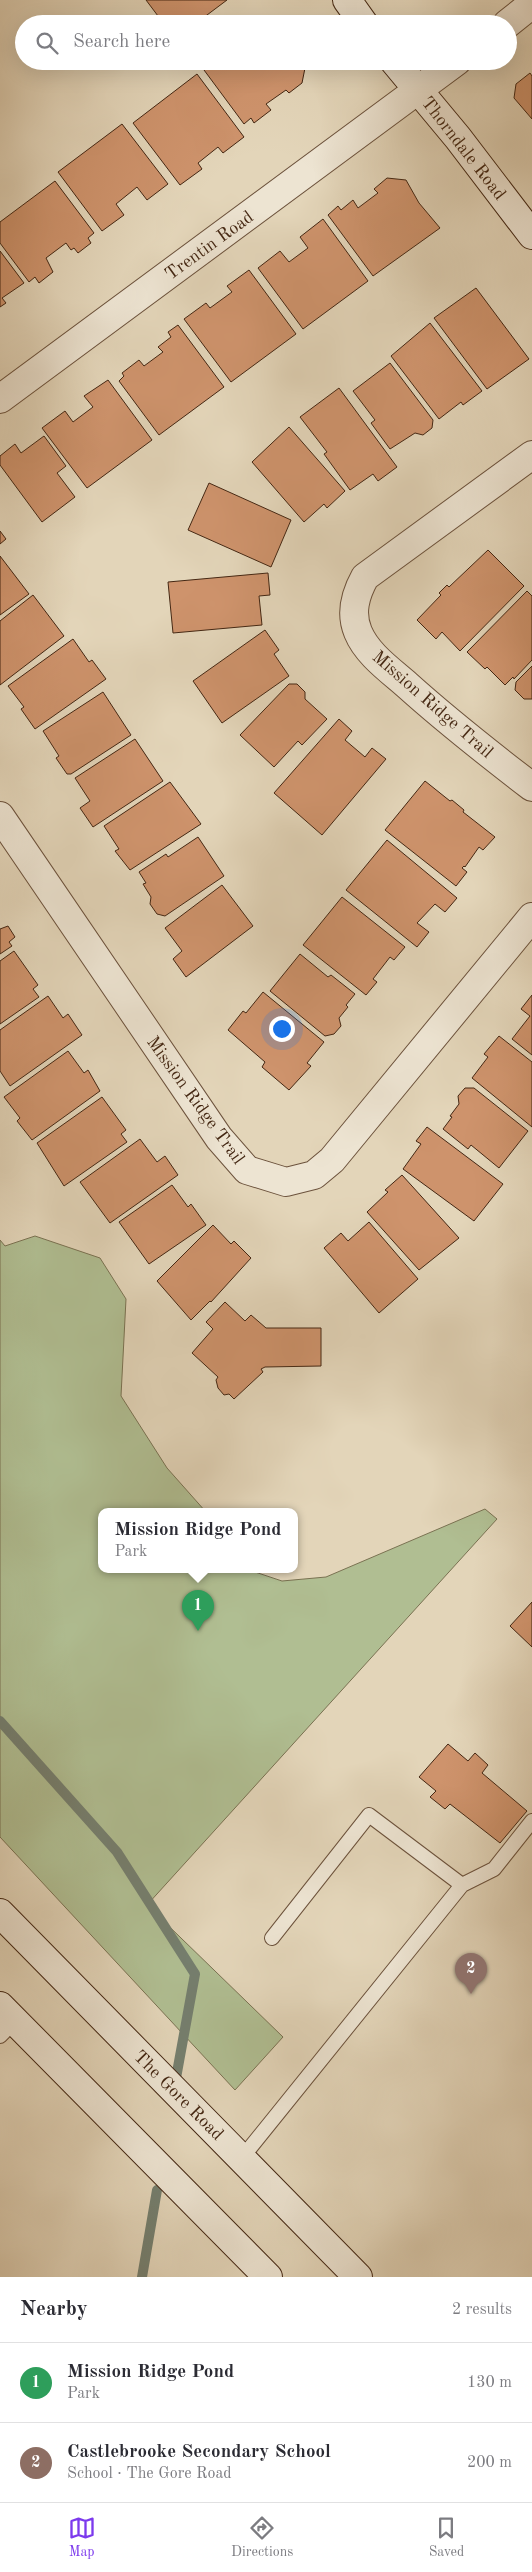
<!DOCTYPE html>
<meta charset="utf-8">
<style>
:root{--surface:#fff;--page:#f7f7f7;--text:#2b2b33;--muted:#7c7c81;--line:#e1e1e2;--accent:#7c3aed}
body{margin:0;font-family:"Old Standard TT",serif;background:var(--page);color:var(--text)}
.you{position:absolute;left:281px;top:1028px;width:18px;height:18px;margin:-12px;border:4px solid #fff;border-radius:50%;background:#1a73e8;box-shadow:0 0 0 8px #1a73e833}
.badge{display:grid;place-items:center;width:32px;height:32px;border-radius:50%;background:var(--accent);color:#fff;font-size:16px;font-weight:700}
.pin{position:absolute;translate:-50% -41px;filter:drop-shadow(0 1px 2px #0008)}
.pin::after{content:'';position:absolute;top:26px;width:18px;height:15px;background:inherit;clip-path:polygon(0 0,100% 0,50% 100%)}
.popup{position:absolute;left:98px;top:1508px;width:200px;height:65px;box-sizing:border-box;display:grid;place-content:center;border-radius:10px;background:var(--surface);filter:drop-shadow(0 1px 4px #0005);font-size:16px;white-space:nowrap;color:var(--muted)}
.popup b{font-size:19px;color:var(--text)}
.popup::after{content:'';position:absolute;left:50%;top:100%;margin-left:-10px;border:10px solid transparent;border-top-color:var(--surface)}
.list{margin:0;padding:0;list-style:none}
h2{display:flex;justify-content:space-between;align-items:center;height:65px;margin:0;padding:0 20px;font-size:21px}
h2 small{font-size:16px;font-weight:400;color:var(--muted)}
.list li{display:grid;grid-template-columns:32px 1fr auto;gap:15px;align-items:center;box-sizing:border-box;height:80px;padding:0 20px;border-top:1px solid var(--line)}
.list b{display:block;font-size:19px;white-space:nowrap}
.list p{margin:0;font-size:16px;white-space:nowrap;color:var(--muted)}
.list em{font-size:16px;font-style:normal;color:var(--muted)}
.icon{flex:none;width:28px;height:28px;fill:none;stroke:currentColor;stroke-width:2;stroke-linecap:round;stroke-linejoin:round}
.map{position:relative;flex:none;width:532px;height:2277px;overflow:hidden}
.search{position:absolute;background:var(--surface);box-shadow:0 5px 20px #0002;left:15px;right:15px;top:15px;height:55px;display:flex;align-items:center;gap:12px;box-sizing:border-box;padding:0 18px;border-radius:28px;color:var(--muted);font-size:19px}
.sheet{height:225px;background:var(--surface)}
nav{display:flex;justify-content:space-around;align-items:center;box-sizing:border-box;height:70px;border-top:1px solid var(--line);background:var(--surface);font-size:14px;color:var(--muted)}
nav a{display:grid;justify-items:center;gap:2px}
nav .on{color:var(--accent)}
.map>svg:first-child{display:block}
.green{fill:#b0be92;stroke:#7a7252}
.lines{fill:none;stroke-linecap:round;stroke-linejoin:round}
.stream{stroke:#757f6f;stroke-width:10}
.building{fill:#ce936c;stroke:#442713}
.lane-casing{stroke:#6c523c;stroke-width:16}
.street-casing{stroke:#6c523c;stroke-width:30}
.secondary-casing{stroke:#442713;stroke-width:30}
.lane{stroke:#ede4d2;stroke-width:14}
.street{stroke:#ede4d2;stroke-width:28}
.secondary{stroke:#ede4d2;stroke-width:28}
.labels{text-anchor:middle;stroke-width:4;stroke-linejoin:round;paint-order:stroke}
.street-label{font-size:18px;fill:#442713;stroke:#ede4d2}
</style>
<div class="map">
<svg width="532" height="2277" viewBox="0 0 532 2277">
<rect width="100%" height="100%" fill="#e3d5b9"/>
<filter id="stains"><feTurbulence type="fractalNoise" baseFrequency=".004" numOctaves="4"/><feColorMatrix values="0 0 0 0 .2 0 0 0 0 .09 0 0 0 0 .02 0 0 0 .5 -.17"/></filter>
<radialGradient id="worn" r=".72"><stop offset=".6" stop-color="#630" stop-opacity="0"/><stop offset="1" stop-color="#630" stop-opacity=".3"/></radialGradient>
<path class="green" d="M 35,1236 L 100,1258 L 126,1299 L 121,1396 L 167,1468 L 206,1512 L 102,1512 L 102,1570 L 249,1570 L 282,1581 L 326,1577 L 485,1509 L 497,1519 L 147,1905 L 283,2037 L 235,2090 L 0,1837 L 0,1240 L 5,1246 Z"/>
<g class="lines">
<path class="stream" d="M 0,1721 L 117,1852 L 195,1974 L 176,2078
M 142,2277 L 157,2190"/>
</g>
<path class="building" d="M 146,0 L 227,0 L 195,24 L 164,24 Z
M 216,61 L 299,61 L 305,68 L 302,83 L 289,93 L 286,90 L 266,104 L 271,110 L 254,123 L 251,118 L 244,124 L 204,70 Z
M 530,73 L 532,76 L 532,119 L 514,98 L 516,84 Z
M 197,74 L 244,137 L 223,153 L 218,147 L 198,163 L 202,169 L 180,185 L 133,123 Z
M 122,124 L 168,184 L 147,200 L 137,187 L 116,204 L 124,215 L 102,231 L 58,172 Z
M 387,178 L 406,180 L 419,203 L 440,228 L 373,276 L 328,215 L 338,206 L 341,210 L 353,200 L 358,208 L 378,193 L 374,189 Z
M 55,181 L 94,233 L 88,238 L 91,243 L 78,253 L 74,248 L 71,250 L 66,243 L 46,258 L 53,272 L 39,283 L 35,277 L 29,282 L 0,243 L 0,222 Z
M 323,219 L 368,281 L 303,329 L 258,268 L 280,251 L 289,262 L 308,248 L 300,237 Z
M 0,251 L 24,283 L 2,298 L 6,303 L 0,307 Z
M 249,270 L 296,334 L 231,382 L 184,319 L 206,303 L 210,308 L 232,292 L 227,286 Z
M 476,288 L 529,359 L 487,389 L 434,318 Z
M 430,323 L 482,391 L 463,405 L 461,402 L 439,419 L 391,356 Z
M 178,325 L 224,387 L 159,435 L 119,381 L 124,376 L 122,373 L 139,360 L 144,366 L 163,352 L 158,347 L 171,337 L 168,332 Z
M 390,363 L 433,420 L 432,428 L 423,435 L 415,433 L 390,449 L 371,423 L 375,420 L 353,391 Z
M 108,380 L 152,440 L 87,488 L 42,428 L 65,411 L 73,422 L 93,407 L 84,396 Z
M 339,388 L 397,467 L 378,481 L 373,474 L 350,490 L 324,454 L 327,452 L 300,417 Z
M 289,427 L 345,491 L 327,508 L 324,504 L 304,522 L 252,462 Z
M 44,436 L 66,466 L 57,473 L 75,497 L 42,522 L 0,465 L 0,456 L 15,444 L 21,453 Z
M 209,483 L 291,520 L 271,567 L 188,530 Z
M 0,531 L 6,539 L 0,544 Z
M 488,550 L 524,586 L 460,651 L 442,632 L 436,639 L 417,620 L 441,595 L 439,593 L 447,585 L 449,587 Z
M 0,556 L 29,594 L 0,615 Z
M 268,573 L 270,595 L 259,596 L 262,625 L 173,633 L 168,582 Z
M 527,591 L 532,596 L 532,660 L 514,679 L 513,677 L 505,685 L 487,667 L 485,669 L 467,652 Z
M 33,595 L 64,636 L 0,685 L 0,621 Z
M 265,630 L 279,650 L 274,654 L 289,676 L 222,723 L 193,681 Z
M 73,639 L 89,662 L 92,660 L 106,679 L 35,729 L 21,709 L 24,707 L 8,686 Z
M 532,666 L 532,699 L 524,699 L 515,690 L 516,682 Z
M 289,684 L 297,684 L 305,692 L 305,699 L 327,719 L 302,745 L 298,741 L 274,767 L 240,735 Z
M 103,692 L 131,735 L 71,774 L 67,774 L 56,758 L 59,756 L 43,731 Z
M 339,719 L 352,731 L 345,740 L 365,757 L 372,748 L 386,759 L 322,835 L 274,793 Z
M 135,739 L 163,781 L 93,827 L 80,808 L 90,801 L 75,778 Z
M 425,781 L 450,801 L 452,800 L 464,810 L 463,812 L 495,837 L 483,850 L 479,847 L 465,867 L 464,866 L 462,868 L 467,872 L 456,886 L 385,830 Z
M 170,782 L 201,824 L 130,870 L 115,851 L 119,849 L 104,826 Z
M 198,837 L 224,876 L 165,916 L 157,914 L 150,904 L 151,897 L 143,884 L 146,883 L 139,872 L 166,854 L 168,857 Z
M 387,840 L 457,898 L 445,912 L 435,904 L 417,923 L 429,932 L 417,947 L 346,890 Z
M 222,885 L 253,926 L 186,977 L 173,959 L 182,951 L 165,928 Z
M 342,897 L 405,947 L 394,960 L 390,957 L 373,979 L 377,982 L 366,995 L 303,945 Z
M 8,926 L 15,937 L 9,942 L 12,946 L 0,954 L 0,929 Z
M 14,951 L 38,985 L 33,989 L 39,997 L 0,1024 L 0,961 Z
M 300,954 L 328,977 L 331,975 L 355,994 L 346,1005 L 348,1007 L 339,1018 L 341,1026 L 334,1034 L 325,1036 L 270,991 Z
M 263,992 L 324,1042 L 307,1063 L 311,1066 L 289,1090 L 262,1067 L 265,1062 L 228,1030 L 243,1011 L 246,1013 Z
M 532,995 L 532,1055 L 512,1039 L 530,1016 L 521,1009 Z
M 48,996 L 63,1018 L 68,1014 L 82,1035 L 10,1086 L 0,1071 L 0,1030 Z
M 499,1036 L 532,1062 L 532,1127 L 472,1078 L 488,1057 L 484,1054 Z
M 68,1051 L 84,1073 L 88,1070 L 100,1091 L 32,1140 L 17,1121 L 20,1118 L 4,1097 Z
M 465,1088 L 474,1088 L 528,1131 L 499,1168 L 471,1145 L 468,1149 L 443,1129 L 452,1117 L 450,1116 L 459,1104 L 458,1096 Z
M 102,1097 L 126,1130 L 121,1134 L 127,1142 L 64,1186 L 37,1143 Z
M 427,1127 L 503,1184 L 474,1221 L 403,1169 L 421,1144 L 416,1141 Z
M 140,1139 L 157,1162 L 165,1156 L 178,1175 L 110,1223 L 80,1182 Z
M 402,1175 L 459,1238 L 419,1270 L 367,1212 L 388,1192 L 385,1190 Z
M 172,1185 L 188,1207 L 191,1204 L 206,1225 L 149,1264 L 119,1222 Z
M 369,1222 L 418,1279 L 379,1313 L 324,1248 L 341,1233 L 348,1241 Z
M 213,1225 L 231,1244 L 234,1241 L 251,1258 L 211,1302 L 210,1301 L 191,1320 L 157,1281 Z
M 225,1302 L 245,1321 L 251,1315 L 266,1328 L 321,1328 L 321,1366 L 265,1367 L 261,1369 L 263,1372 L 234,1399 L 229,1394 L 224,1395 L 218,1388 L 216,1380 L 218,1377 L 192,1353 L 213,1329 L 206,1322 Z
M 532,1602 L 532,1647 L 510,1626 Z
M 448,1744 L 468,1761 L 475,1753 L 488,1765 L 482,1773 L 527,1811 L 500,1843 L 450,1804 L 445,1809 L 430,1797 L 436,1791 L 419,1777 Z"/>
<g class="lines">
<g class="lane-casing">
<path id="lane" d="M 462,1885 L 494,1869 L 532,1821
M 0,2036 L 15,2021
M 241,2159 L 462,1885 L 369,1815 L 272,1938"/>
</g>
<g class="street-casing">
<path id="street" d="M 507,24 L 532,4
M 0,399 L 457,61
M 532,455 L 365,577 C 355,595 350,613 358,632 C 367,654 390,670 407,685 C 447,721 489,754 532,787
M 0,816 L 219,1138 L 247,1170 L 286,1182 L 314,1175 L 332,1160 L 532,917"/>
</g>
<g class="secondary-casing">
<path id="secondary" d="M 347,0 L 364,24
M 394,61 L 458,138 L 532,235
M 0,1913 L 358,2277
M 0,2006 L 268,2277"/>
</g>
<use href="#lane" class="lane"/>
<use href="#street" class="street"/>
<use href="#secondary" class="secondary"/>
</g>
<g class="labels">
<g class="street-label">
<text transform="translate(464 148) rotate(52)" y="6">Thorndale Road</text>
<text transform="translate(209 245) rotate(-36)" y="6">Trentin Road</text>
<text transform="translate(433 704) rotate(41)" y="6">Mission Ridge Trail</text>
<text transform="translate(196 1100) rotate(54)" y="6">Mission Ridge Trail</text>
<text transform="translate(179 2095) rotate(45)" y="6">The Gore Road</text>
</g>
</g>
<rect width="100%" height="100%" filter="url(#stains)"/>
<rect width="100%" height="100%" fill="url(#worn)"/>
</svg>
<div class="you"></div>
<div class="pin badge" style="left:198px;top:1631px;background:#2e9e5b">1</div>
<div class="popup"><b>Mission Ridge Pond</b>Park</div>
<div class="pin badge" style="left:471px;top:1994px;background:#8d6e63">2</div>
<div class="search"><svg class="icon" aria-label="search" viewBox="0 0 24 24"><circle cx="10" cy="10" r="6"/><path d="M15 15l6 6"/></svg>Search here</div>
</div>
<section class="sheet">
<h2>Nearby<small>2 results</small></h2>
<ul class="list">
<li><span class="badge" style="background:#2e9e5b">1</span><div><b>Mission Ridge Pond</b><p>Park</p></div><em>130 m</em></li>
<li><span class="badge" style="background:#8d6e63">2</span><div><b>Castlebrooke Secondary School</b><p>School · The Gore Road</p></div><em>200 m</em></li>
</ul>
</section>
<nav>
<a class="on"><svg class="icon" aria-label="map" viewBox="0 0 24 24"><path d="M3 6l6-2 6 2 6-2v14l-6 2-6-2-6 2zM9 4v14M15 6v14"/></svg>Map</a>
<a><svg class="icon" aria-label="directions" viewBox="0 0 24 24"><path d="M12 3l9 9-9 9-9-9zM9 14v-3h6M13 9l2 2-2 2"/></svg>Directions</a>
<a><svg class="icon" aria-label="saved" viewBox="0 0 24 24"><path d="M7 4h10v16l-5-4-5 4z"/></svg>Saved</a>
</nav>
